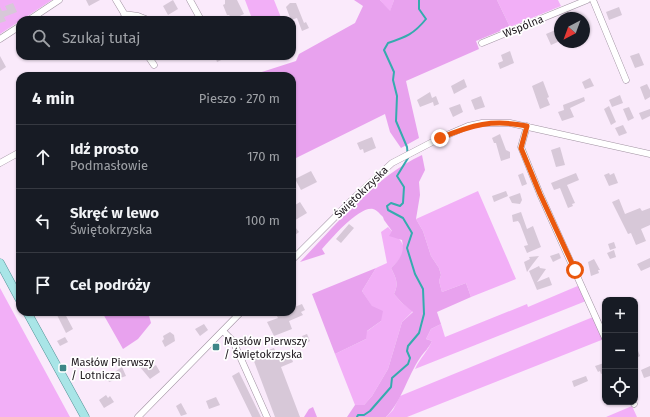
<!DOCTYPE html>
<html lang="pl">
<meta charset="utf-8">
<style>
:root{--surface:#171b24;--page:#242831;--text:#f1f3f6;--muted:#9ea1a6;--line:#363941}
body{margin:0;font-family:"Fira Sans",sans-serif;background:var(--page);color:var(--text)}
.controls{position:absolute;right:12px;bottom:12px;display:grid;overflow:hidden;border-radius:8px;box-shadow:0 1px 3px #0004}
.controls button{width:36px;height:36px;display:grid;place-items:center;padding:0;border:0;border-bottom:1px solid var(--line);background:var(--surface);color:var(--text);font:20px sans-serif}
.compass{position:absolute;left:554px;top:12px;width:36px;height:36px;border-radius:50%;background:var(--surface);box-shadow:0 1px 3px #0004;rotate:221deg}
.stop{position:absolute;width:12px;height:12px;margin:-9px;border:3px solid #ea580c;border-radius:50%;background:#fff}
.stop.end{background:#ea580c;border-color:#fff;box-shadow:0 1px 4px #0008}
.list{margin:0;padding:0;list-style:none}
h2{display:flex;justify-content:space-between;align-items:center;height:52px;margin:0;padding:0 16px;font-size:17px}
h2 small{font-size:13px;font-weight:400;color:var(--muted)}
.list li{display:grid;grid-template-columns:26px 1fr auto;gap:12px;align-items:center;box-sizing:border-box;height:64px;padding:0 16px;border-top:1px solid var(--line)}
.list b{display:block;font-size:15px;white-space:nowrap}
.list p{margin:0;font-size:13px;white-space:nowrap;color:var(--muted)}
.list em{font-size:13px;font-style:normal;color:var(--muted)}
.icon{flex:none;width:22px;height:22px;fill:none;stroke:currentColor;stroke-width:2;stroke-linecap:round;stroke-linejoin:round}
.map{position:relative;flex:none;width:650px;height:417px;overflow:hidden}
.search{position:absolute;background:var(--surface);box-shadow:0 1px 3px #0004;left:16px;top:16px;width:280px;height:44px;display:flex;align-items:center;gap:10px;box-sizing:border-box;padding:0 14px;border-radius:12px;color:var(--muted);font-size:15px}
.panel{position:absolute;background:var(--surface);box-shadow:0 1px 3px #0004;left:16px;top:72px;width:280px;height:244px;border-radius:12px}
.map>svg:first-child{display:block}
.green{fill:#f2aff7}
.forest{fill:#e8a2ee}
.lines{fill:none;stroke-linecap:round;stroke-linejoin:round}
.stream{stroke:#35abae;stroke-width:2}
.building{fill:#d7c8d8}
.minor-casing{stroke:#a092a1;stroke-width:7}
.major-casing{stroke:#539296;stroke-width:9}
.minor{stroke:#fff;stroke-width:6}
.major{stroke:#a9e5e7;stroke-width:8}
.route{stroke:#ea580c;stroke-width:5}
.poi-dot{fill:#3e8688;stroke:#fff;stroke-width:1.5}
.labels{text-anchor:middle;stroke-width:3.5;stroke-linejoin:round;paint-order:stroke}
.street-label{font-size:11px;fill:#1c161c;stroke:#fff}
.poi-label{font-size:11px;fill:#1c161c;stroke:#fff;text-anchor:start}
</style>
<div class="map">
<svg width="650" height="417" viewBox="0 0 650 417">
<rect width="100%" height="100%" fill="#faeafb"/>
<path class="green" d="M 0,0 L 52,0 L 0,34 Z
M 245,0 L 274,0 L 282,20 L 241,20 L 251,16 Z
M 380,0 L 394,0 L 390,12 Z
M 497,0 L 558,0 L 561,6 L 510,27 Z
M 478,191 L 516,279 L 471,297 L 466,283 L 442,292 L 439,281 L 441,275 L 439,268 L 431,256 L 423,231 L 416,219 Z
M 388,227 C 404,244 412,248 391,268 C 396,278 399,283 394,294 L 402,303 L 413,311 L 402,322 L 388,369 L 372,396 L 364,405 L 355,405 L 335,354 L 366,339 L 366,332 L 381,321 L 362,291 L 376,268 L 387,263 L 381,232 Z
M 580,285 L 604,339 L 407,417 L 386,417 L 393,410 L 400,396 L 593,317 L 586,301 L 415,369 C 420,358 428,351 432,341 L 426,339 L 431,329 L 441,324 L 445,337 L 527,304 L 528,307 Z
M 0,288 L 70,417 L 0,417 Z
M 632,406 L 637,417 L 606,417 Z"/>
<path class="forest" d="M 354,0 L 380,0 L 390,11 L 394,0 L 497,0 L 510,27 L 476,41 L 479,49 L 406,81 L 419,138 L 401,148 L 390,132 L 385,114 L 292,160 L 292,76 L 249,76 L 296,61 L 299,54 L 355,23 L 363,6 Z
M 422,155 L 425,170 L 419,182 L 420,195 L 416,219 L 423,231 L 431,256 L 439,268 L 441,275 L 439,281 L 442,292 L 466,283 L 471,297 L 437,312 L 441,324 L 431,329 L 426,339 L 432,341 C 429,348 424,352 420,358 C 407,377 402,401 386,417 L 347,417 L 355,405 L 364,405 L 372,396 L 388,369 L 402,322 L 413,312 L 402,303 L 394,294 C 399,283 396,278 391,268 C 400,259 405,253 402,240 L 389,236 L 392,231 L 384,220 L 383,217 C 380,214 377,210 373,209 C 359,206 331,239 322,249 L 325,254 L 300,262 C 337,224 373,178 422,155 Z
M 376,268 L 362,291 L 372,306 L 383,311 L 381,321 L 367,331 L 366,339 L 335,354 L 312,294 Z
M 102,312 L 148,312 L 151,323 L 138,339 L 123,349 Z
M 313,407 L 317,417 L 304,417 L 309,409 Z"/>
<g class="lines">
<path class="stream" d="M 357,417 L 358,415 L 364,415 L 370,411 L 391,387 L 392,378 L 408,364 L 410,358 L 407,351 L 408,346 L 419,333 L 424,314 L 423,289 L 415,274 L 407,248 L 412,233 L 403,218 L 388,210 L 387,206 L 391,203 L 400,206 L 403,203 L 404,187 L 397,176 L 408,158 L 407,147 L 396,121 L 397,96 L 393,80 L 394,72 L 384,50 L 388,43 C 406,37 414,34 426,19 L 419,9 L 419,0"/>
</g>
<path class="building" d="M 86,0 L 100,0 L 89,6 Z
M 173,0 L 178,9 L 168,15 L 163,6 Z
M 225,0 L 237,0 L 244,14 L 233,19 L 229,15 L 227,15 L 223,5 L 225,4 Z
M 13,3 L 17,12 L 4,17 L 6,21 L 0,23 L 0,7 L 2,11 L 7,10 L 5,6 Z
M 290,3 L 296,3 L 304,23 L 306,22 L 309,28 L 302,31 L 297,18 L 291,20 L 286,7 Z
M 619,7 L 622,15 L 609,20 L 606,12 Z
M 560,28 L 560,41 L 551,45 L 546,34 Z
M 510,51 L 514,63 L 500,69 L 498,63 L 503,61 L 501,55 Z
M 639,53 L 644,65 L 635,68 L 630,56 Z
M 0,56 L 6,67 L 0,71 Z
M 215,56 L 230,56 L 217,62 Z
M 590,78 L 594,86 L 585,89 L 582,82 Z
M 464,79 L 467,87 L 454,94 L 451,86 Z
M 543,81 L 549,97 L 547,98 L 550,105 L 540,109 L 532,86 Z
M 647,84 L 650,90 L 650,97 L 645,100 L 640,87 Z
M 430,92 L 432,98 L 436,96 L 439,104 L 434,106 L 433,102 L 420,107 L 417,100 Z
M 620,95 L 623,103 L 612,107 L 609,100 Z
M 481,96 L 485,107 L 475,110 L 471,100 Z
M 584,97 L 585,101 L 570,108 L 574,117 L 562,121 L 558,112 L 564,110 L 563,105 Z
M 460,104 L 463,112 L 453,117 L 449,108 Z
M 609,106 L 616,122 L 611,125 L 604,109 Z
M 629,107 L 634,118 L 628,121 L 623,109 Z
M 650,109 L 650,116 L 642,120 L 639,113 Z
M 623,125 L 627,133 L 619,136 L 615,128 Z
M 500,134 L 506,150 L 510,152 L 510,158 L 501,161 L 496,143 L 494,143 L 492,138 Z
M 372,137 L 376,148 L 364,153 L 363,149 L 360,150 L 357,143 Z
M 560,147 L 565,165 L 556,167 L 551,150 Z
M 311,171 L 317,182 L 301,190 L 295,179 Z
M 523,173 L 527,184 L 522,186 L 518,175 Z
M 576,173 L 579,180 L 567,185 L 575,203 L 572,204 L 573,206 L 568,208 L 560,188 L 554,190 L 551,183 Z
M 609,173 L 610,175 L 614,173 L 618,183 L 609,186 L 604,175 Z
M 506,191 L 508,196 L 494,202 L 492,196 Z
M 520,193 L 522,200 L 520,204 L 512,203 L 509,197 Z
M 619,199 L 625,214 L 640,208 L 642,211 L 650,208 L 650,225 L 641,229 L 646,241 L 636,245 L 631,233 L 628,234 L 612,202 Z
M 300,202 L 307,213 L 292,222 L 292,213 L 295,212 L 292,207 Z
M 521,212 L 527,229 L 533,226 L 541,247 L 527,253 L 524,246 L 528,245 L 520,224 L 518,221 L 513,222 L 512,215 Z
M 292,223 L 299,232 L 295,235 L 292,231 Z
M 349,224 L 354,228 L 341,243 L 336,239 Z
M 614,242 L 616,248 L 610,250 L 608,244 Z
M 614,250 L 616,257 L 610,259 L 607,253 Z
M 559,253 L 561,258 L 553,262 L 550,256 Z
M 539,256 L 532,265 L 527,272 L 524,262 L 530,259 L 529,257 Z
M 650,258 L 650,267 L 641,271 L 637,264 Z
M 594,259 L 600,270 L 598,270 L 599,273 L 591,276 L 588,262 Z
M 539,266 L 540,268 L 546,269 L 537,282 L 549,277 L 552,285 L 537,290 L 529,271 Z
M 302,304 L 305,310 L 301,312 L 303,315 L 289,321 L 292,329 L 274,336 L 267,322 L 278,318 L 275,312 L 292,312 L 292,308 Z
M 64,312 L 73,329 L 66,333 L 57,315 Z
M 204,324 L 208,330 L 200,336 L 195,329 Z
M 170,332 L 174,335 L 175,341 L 165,347 L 162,341 L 164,339 L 163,336 Z
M 307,334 L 310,341 L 305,344 L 302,336 Z
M 65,337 L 68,342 L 60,346 L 57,341 Z
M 635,343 L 640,356 L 635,359 Z
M 274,348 L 278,358 L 290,354 L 293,362 L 281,367 L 300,417 L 275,417 L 252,356 Z
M 145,363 L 150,369 L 156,365 L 160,372 L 150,379 L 140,367 Z
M 604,363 L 605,372 L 601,374 L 600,371 L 598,372 L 595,366 Z
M 650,366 L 650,376 L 644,378 L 641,370 Z
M 122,367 L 126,376 L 109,382 L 107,377 Z
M 239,372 L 261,417 L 252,417 L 232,376 Z
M 586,376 L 588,381 L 574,387 L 572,381 Z
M 106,395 L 108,398 L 110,396 L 114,402 L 104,408 L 99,400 Z
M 216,397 L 220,405 L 209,409 L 206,401 Z
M 181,403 L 187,414 L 181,416 L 176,406 Z"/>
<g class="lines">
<g class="minor-casing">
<path id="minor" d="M 116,0 L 128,20
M 190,0 L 201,20
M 593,0 L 626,80
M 124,14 L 138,16 L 148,20
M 29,20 L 59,0
M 0,39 L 20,26
M 482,43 L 587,0
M 148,56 L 154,65
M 527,126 L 521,147 L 540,194 L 605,338
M 0,163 L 20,152
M 292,260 L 356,196 L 392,163 L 440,138 L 468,126 L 482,123 L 510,123 L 650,154
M 223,331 L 233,341 L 267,417
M 633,402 L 634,404
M 138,417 L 241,312"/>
</g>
<g class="major-casing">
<path id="major" d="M 0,263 L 20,300
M 27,312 L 85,417"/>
</g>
<use href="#minor" class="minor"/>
<use href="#major" class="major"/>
</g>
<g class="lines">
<path class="route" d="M 440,138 C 472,125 492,119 527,126 L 521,148 L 540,194 L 575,270"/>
</g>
<g class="poi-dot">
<rect x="212" y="343" width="8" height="8" rx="2"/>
<rect x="59" y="364" width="8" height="8" rx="2"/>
</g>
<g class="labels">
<g class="street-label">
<text transform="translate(523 26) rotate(-22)" y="4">Wspólna</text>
<text transform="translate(361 192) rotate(-44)" y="4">Świętokrzyska</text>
</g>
<g class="poi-label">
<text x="224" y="345">Masłów Pierwszy<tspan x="224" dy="13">/ Świętokrzyska</tspan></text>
<text x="71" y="366">Masłów Pierwszy<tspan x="71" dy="13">/ Lotnicza</tspan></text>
</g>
</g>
</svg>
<div class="controls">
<button>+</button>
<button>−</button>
<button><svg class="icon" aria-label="locate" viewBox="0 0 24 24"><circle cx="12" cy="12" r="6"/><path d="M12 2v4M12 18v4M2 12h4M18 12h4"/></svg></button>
</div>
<svg class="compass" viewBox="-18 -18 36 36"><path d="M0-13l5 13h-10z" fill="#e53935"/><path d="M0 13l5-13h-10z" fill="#9ea1a6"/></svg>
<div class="stop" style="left:575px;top:270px"></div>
<div class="stop end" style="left:440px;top:138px"></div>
<div class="search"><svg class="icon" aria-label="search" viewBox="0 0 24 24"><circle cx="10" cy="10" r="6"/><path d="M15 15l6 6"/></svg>Szukaj tutaj</div>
<section class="panel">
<h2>4 min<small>Pieszo · 270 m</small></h2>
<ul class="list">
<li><svg class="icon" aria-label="ahead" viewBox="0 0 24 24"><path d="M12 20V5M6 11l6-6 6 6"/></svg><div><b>Idź prosto</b><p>Podmasłowie</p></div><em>170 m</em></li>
<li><svg class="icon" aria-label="left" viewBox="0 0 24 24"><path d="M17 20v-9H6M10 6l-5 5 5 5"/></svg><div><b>Skręć w lewo</b><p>Świętokrzyska</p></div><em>100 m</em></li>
<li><svg class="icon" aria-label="arrive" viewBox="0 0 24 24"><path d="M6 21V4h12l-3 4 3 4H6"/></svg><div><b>Cel podróży</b></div></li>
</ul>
</section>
</div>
